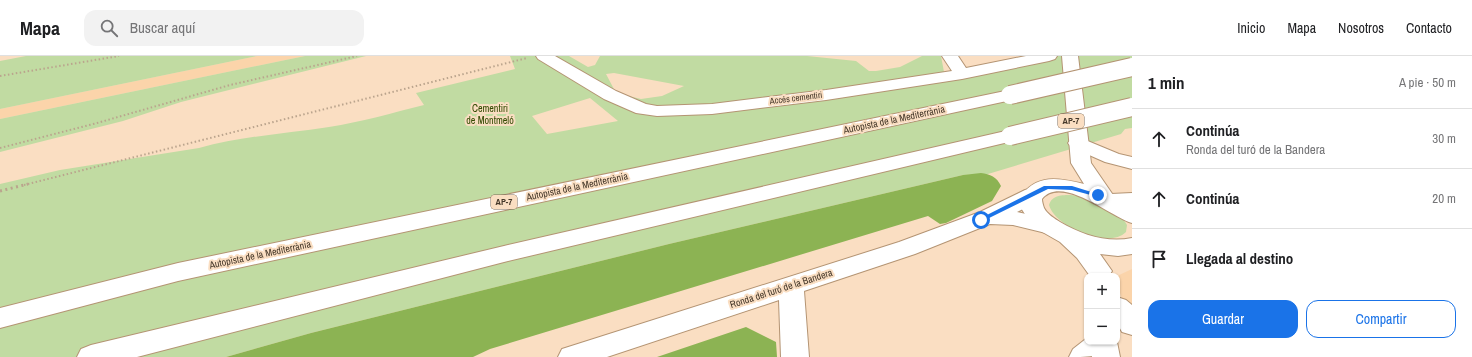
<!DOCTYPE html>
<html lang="es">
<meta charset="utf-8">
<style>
:root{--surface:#fff;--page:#f2f2f2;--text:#202124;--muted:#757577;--line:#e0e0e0;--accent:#1a73e8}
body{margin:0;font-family:"Archivo Narrow",sans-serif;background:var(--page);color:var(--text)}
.controls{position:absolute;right:12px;bottom:12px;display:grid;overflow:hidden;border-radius:8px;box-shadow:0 1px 3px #0004}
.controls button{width:36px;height:36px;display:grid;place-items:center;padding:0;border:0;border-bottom:1px solid var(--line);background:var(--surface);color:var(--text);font:20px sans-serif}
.stop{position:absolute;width:12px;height:12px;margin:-9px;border:3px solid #1a73e8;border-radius:50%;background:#fff}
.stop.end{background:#1a73e8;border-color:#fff;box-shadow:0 1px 4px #0008}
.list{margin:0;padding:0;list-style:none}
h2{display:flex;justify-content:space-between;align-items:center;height:52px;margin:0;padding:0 16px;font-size:17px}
h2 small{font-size:13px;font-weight:400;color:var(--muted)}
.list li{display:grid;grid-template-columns:26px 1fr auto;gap:12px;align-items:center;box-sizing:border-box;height:60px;padding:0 16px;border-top:1px solid var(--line)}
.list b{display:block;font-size:15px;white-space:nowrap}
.list p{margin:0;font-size:13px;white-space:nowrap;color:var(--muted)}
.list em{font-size:13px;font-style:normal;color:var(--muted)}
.actions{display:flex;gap:8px;padding:12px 16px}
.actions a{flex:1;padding:9px 0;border:1px solid var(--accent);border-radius:12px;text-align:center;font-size:14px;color:var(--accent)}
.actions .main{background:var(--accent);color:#fff}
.icon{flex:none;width:22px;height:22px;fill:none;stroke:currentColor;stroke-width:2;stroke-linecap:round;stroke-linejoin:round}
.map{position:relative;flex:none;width:1132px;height:301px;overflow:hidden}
header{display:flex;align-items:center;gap:24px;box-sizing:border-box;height:56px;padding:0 20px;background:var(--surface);border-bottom:1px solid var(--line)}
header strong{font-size:19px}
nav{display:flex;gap:22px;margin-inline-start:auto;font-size:14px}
.search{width:280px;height:36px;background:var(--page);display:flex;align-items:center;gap:10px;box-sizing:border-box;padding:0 14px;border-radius:12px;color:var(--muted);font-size:15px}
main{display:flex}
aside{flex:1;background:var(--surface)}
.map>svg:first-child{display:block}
.built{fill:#fbd4aa}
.green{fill:#c1dba2;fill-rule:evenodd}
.forest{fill:#8cb353}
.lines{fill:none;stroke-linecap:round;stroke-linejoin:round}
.minor-casing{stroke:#b49473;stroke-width:2}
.tertiary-casing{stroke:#b49473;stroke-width:2}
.motorway-casing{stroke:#b49473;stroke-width:2}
.path-far1{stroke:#baa48d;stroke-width:2;stroke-dasharray:1.5 2.5;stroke-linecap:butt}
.path{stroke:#baa48d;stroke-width:3;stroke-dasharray:2 3.5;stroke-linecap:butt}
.minor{fill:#fff;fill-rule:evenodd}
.tertiary{fill:#fff;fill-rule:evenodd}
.motorway{fill:#fff;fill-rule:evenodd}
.motorway-bridge-casing{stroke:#b49473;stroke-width:20;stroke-linecap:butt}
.motorway-bridge{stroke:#fff;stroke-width:18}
.route{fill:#1a73e8}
.labels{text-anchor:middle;stroke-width:4;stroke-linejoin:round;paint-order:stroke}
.far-street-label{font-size:9px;fill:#443729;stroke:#fadec2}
.shield{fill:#fadec2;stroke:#7b6957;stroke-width:1}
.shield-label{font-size:9px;font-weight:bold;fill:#443729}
.park-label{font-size:10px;fill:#314900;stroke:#fadec2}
.street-label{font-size:10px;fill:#443729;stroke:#fadec2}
</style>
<header>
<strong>Mapa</strong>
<div class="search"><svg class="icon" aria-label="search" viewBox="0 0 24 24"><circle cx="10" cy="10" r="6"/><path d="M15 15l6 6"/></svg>Buscar aquí</div>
<nav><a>Inicio</a><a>Mapa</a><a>Nosotros</a><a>Contacto</a></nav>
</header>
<main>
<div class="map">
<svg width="1132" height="301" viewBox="0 0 1132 301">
<rect width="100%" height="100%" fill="#fadec2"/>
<path class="built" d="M 257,0 L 305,0 L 0,63 L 0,53 Z
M 1132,213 L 1132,271 L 1117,228 L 1117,220 Z"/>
<path class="green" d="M 26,0 L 257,0 L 0,53 L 0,5 Z
M 305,0 L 366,0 L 181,46 L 123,65 L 0,96 L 0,63 Z
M 510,0 L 569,0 L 588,11 L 595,9 L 600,0 L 807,0 L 856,5 L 869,15 L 876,15 L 900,11 L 922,0 L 941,0 L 944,16 L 1024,0 L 1132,0 L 1132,72 L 1125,73 L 1121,78 L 988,118 L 963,119 L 669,188 L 311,277 L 226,301 L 0,301 L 0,128 L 60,114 L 199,92 C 241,80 285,78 329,71 C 361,66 392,57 424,49 L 416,37 L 515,13 ZM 614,17 L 684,30 L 662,40 L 641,43 L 616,37 L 606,18 ZM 590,42 L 618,65 L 547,78 L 532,60 Z
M 1071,139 C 1088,141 1120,154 1127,169 L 1126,176 C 1108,194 1055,171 1049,149 C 1052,139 1062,139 1071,139 Z"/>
<path class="forest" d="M 981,117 C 990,118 997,121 1001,130 L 992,145 L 946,167 L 940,168 L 928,160 L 490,293 L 473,301 L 226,301 L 311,277 L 669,188 L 963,119 Z
M 746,271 L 776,286 L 777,301 L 657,301 Z"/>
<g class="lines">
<g class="minor-casing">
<path id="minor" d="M 536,0 L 555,0 L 616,35 L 646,48 L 657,50 L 712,48 L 826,34 L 952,15 L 942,0 L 958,0 L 966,12 L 1026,0 L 1057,0 L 1055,3 L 1049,5 L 962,23 L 826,44 L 712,58 L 657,60 L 636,57 L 604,43 L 538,3 Z
M 1078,81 L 1119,98 L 1132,101 L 1132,113 L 1105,106 L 1071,91 L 1068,87 L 1071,83 Z
M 1033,132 L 1041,134 L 1044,139 L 1041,144 L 1017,156 L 1058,165 L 1061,170 L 1058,175 L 1050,178 L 1013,169 L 990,168 L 915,198 L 804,235 L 809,301 L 781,301 L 779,244 L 607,301 L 558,301 L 562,293 L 899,186 L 980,156 L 1025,134 Z
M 1132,137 L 1132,151 L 1111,152 L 1103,150 L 1100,145 L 1103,140 L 1111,138 Z
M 1117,241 L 1126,244 L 1132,249 L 1132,279 L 1122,276 L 1117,267 Z
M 1087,282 L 1087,286 L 1116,286 C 1105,301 1090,301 1069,301 L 1073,293 Z"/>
</g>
<g class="tertiary-casing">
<path id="tertiary" d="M 1062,0 L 1078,0 L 1091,107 L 1113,139 L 1132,149 L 1132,167 C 1112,162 1062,118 1042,143 C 1042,146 1043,149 1044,152 C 1047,158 1055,163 1060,166 C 1082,179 1107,187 1132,182 L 1132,198 L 1118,200 L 1100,198 L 1112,215 L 1109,220 L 1090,220 L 1077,202 L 1060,186 L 1039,174 L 1030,166 L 1021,152 L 1020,142 C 1036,117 1059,122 1084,128 L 1071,107 Z
M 1089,286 L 1117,286 L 1120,301 L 1092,301 Z"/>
</g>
<g class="motorway-casing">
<path id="motorway" d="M 1010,34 L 1016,35 L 1019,39 L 1016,43 L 178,225 L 0,272 L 0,252 L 178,207 Z
M 1010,74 L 1017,76 L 1020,80 L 1017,84 L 504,206 L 137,301 L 77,301 L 81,293 L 91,289 L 504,190 Z"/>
</g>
<path class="path-far1" d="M 0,20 L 119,0
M 0,92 L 97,67 L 230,29 L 357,0
M 24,129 L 527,2"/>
<path class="path" d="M 0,135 L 28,128"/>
<use href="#minor" class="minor"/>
<use href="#tertiary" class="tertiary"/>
<use href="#motorway" class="motorway"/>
<g class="motorway-bridge-casing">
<path id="motorway-bridge" d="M 1010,39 L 1132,11
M 1010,80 L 1132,51"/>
</g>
<use href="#motorway-bridge" class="motorway-bridge"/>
</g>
<path class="route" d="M 1044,130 L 1072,130 L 1101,139 L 1098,141 L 1072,134 L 1048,133 L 983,165 L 981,166 L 977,164 Z"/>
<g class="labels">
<g class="far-street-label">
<text transform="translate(796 42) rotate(-7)" y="3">Accés cementiri</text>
</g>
<g class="shield">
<rect x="1058" y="58" width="26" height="14" rx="3"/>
<rect x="491" y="139" width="26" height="14" rx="3"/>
</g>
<g class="shield-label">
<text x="1071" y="68">AP-7</text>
<text x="504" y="149">AP-7</text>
</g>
<g class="park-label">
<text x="490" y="56">Cementiri<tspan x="490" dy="12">de Montmeló</tspan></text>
</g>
<g class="street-label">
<text transform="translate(894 63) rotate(-12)" y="4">Autopista de la Mediterrània</text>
<text transform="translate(577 130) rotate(-12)" y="4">Autopista de la Mediterrània</text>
<text transform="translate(260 198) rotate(-12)" y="4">Autopista de la Mediterrània</text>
<text transform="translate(781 232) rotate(-18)" y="4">Ronda del turó de la Bandera</text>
</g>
</g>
</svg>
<div class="controls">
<button>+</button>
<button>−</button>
</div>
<div class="stop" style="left:981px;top:164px"></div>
<div class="stop end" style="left:1098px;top:139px"></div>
</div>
<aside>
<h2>1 min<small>A pie · 50 m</small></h2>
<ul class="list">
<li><svg class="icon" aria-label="ahead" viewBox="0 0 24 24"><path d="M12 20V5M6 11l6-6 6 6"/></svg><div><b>Continúa</b><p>Ronda del turó de la Bandera</p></div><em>30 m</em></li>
<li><svg class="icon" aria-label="ahead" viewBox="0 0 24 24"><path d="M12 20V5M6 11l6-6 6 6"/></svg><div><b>Continúa</b></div><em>20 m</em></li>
<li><svg class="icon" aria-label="arrive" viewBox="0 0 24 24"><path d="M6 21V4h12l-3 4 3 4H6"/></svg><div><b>Llegada al destino</b></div></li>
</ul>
<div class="actions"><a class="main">Guardar</a><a>Compartir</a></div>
</aside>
</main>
